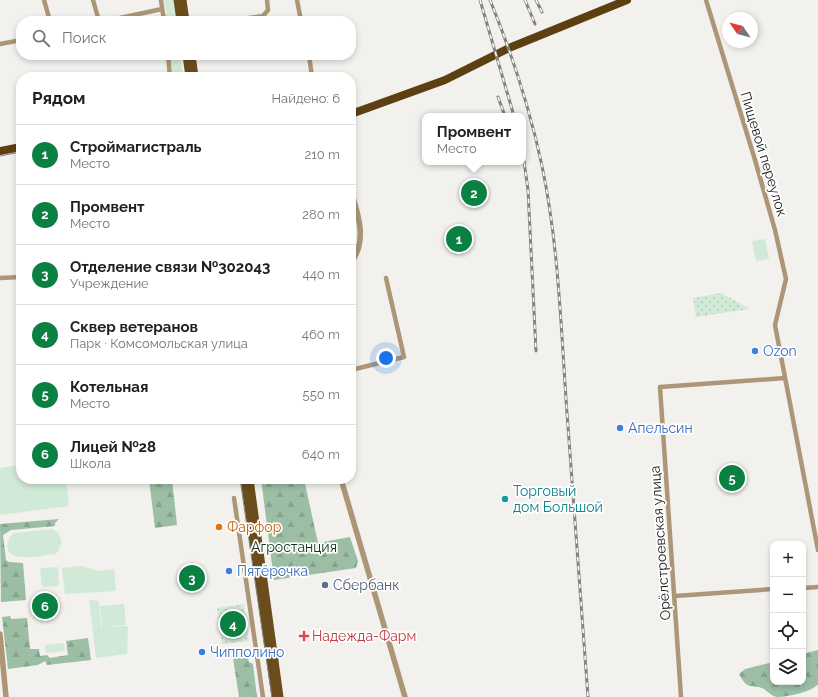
<!DOCTYPE html>
<html lang="ru">
<meta charset="utf-8">
<style>
:root{--surface:#fff;--page:#f6f6f6;--text:#202124;--muted:#757577;--line:#e0e0e0;--accent:#0b8043}
body{margin:0;font-family:Raleway,sans-serif;background:var(--page);color:var(--text)}
.controls{position:absolute;right:12px;bottom:12px;display:grid;overflow:hidden;border-radius:8px;box-shadow:0 2px 6px #0003}
.controls button{width:36px;height:36px;display:grid;place-items:center;padding:0;border:0;border-bottom:1px solid var(--line);background:var(--surface);color:var(--text);font:20px sans-serif}
.compass{position:absolute;left:722px;top:12px;width:36px;height:36px;border-radius:50%;background:var(--surface);box-shadow:0 2px 6px #0003;rotate:305deg}
.you{position:absolute;left:386px;top:358px;width:14px;height:14px;margin:-10px;border:3px solid #fff;border-radius:50%;background:#1a73e8;box-shadow:0 0 0 6px #1a73e833}
.badge{display:grid;place-items:center;width:26px;height:26px;border-radius:50%;background:var(--accent);color:#fff;font-size:13px;font-weight:700}
.pin{position:absolute;translate:-50% -50%;border:2px solid #fff;box-shadow:0 1px 4px #0006}
.popup{position:absolute;left:422px;top:113px;width:104px;height:52px;box-sizing:border-box;display:grid;place-content:center;border-radius:8px;background:var(--surface);filter:drop-shadow(0 1px 3px #0005);font-size:13px;white-space:nowrap;color:var(--muted)}
.popup b{font-size:15px;color:var(--text)}
.popup::after{content:'';position:absolute;left:50%;top:100%;margin-left:-8px;border:8px solid transparent;border-top-color:var(--surface)}
.list{margin:0;padding:0;list-style:none}
h2{display:flex;justify-content:space-between;align-items:center;height:52px;margin:0;padding:0 16px;font-size:17px}
h2 small{font-size:13px;font-weight:400;color:var(--muted)}
.list li{display:grid;grid-template-columns:26px 1fr auto;gap:12px;align-items:center;box-sizing:border-box;height:60px;padding:0 16px;border-top:1px solid var(--line)}
.list b{display:block;font-size:15px;white-space:nowrap}
.list p{margin:0;font-size:13px;white-space:nowrap;color:var(--muted)}
.list em{font-size:13px;font-style:normal;color:var(--muted)}
.icon{flex:none;width:22px;height:22px;fill:none;stroke:currentColor;stroke-width:2;stroke-linecap:round;stroke-linejoin:round}
.map{position:relative;flex:none;width:818px;height:697px;overflow:hidden}
.search{position:absolute;background:var(--surface);box-shadow:0 2px 6px #0003;left:16px;top:16px;width:340px;height:44px;display:flex;align-items:center;gap:10px;box-sizing:border-box;padding:0 14px;border-radius:16px;color:var(--muted);font-size:15px}
.panel{position:absolute;background:var(--surface);box-shadow:0 2px 6px #0003;left:16px;top:72px;width:340px;height:412px;border-radius:16px}
.map>svg:first-child{display:block}
.grass{fill:#d1e9d7}
.forest{fill:url(#forest-firs)}
.park{fill:url(#park-dots)}
.lines{fill:none;stroke-linecap:round;stroke-linejoin:round}
.minor{stroke:#ac9677;stroke-width:4.5}
.tertiary{stroke:#ac9677;stroke-width:5.5}
.primary{stroke:#6b4c1c;stroke-width:7}
.trunk{stroke:#5d4012;stroke-width:8}
.tram{stroke:#858381;stroke-width:1}
.rail-casing{stroke:#858381;stroke-width:3}
.rail{stroke:#fff;stroke-width:1.5;stroke-dasharray:4.5;stroke-linecap:butt}
.shop-dot{fill:#3f7fe0;stroke:#fff;stroke-width:1.5}
.culture-dot{fill:#0f9aa8;stroke:#fff;stroke-width:1.5}
.food-dot{fill:#e8710a;stroke:#fff;stroke-width:1.5}
.service-dot{fill:#5c6f8a;stroke:#fff;stroke-width:1.5}
.health-dot{fill:#e0444e;stroke:#fff;stroke-width:1.5}
.labels{text-anchor:middle;stroke-width:3.5;stroke-linejoin:round;paint-order:stroke}
.street-label{font-size:14px;fill:#191817;stroke:#fff}
.shop-label{font-size:14px;fill:#366cbe;stroke:#fff;text-anchor:start}
.culture-label{font-size:14px;fill:#0d838f;stroke:#fff;text-anchor:start}
.food-label{font-size:14px;fill:#c56008;stroke:#fff;text-anchor:start}
.park-label{font-size:14px;fill:#08341a;stroke:#fff}
.service-label{font-size:14px;fill:#4e5e75;stroke:#fff;text-anchor:start}
.health-label{font-size:14px;fill:#be3a42;stroke:#fff;text-anchor:start}
</style>
<div class="map">
<svg width="818" height="697" viewBox="0 0 818 697">
<defs>
<pattern id="forest-firs" width="22" height="20" patternUnits="userSpaceOnUse"><rect width="22" height="20" fill="#9bbea5"/><path d="M5 1l3.5 6h-7zM16 11l3.5 6h-7z" fill="#85a38d"/></pattern>
<pattern id="park-dots" width="8" height="8" patternUnits="userSpaceOnUse"><rect width="8" height="8" fill="#d1e9d7"/><path d="M2 2h.1M6 6h.1" fill="none" stroke="#b3c7b8" stroke-width="1.8" stroke-linecap="round"/></pattern>
</defs>
<rect width="100%" height="100%" fill="#f3f1ed"/>
<path class="grass" d="M 164,0 L 173,0 L 176,21 L 165,21 L 164,15 L 167,14 Z
M 170,55 L 180,55 L 183,77 L 173,77 Z
M 765,239 L 769,259 L 756,261 L 752,241 Z
M 21,465 L 21,479 L 66,479 L 69,506 L 0,515 L 0,468 Z
M 53,529 C 63,536 64,544 56,554 C 44,555 13,563 8,550 C 6,543 9,538 13,533 Z
M 81,566 L 99,571 L 114,569 L 116,591 L 65,594 L 62,568 Z
M 58,567 L 59,586 L 42,587 L 40,568 Z
M 89,600 L 99,601 L 101,627 L 128,626 L 127,654 L 96,658 Z
M 124,604 L 126,625 L 102,627 L 100,606 Z
M 64,643 L 65,651 L 46,653 L 45,645 Z"/>
<path class="forest" d="M 149,479 L 172,479 L 177,525 L 155,528 Z
M 261,479 L 304,479 L 318,543 L 350,537 L 358,561 L 356,568 L 274,580 Z
M 59,519 L 55,523 L 55,526 L 11,530 L 3,535 L 6,560 L 9,562 L 23,563 L 26,600 L 1,602 L 0,524 Z
M 10,616 L 11,619 L 27,618 L 30,649 L 39,649 L 40,656 L 47,655 L 50,658 L 68,655 L 66,641 L 88,638 L 91,660 L 47,665 L 45,661 L 38,665 L 8,669 L 2,617 Z
M 818,650 L 818,684 C 812,692 787,697 777,697 C 772,696 768,692 764,689 C 752,683 748,692 739,674 L 745,669 L 773,662 L 773,682 L 803,682 L 803,654 Z
M 233,658 L 248,658 L 249,662 L 253,664 L 257,697 L 239,697 Z"/>
<path class="park" d="M 721,293 L 750,309 L 696,317 L 693,298 Z
M 244,604 L 249,641 L 222,644 L 217,608 Z"/>
<g class="lines">
<path class="minor" d="M 44,0 L 50,21
M 93,0 L 99,21
M 161,0 L 164,21
M 297,0 L 301,21
M 706,0 L 755,160 L 775,230 L 786,279 L 775,325 L 818,550
M 106,21 L 162,9
M 227,21 L 263,16 L 268,10 L 267,0
M 0,44 L 21,40
M 168,55 L 170,77
M 309,55 L 312,77
M 0,278 L 21,277
M 351,370 L 404,357 L 386,278
M 234,498 L 263,697
M 803,588 L 818,587
M 675,596 L 773,589
M 681,697 L 660,387 L 785,378"/>
<path class="tertiary" d="M 351,191 C 358,213 368,242 351,262
M 341,479 L 405,697
M 0,634 L 6,697"/>
<path class="primary" d="M 177,0 L 180,21
M 183,0 L 186,21
M 186,55 L 189,77
M 192,55 L 195,77
M 244,479 L 275,697
M 250,479 L 280,697"/>
<path class="trunk" d="M 351,114 L 445,80 L 509,48 L 627,0
M 0,151 L 21,147"/>
<path class="tram" d="M 0,156 L 21,152
M 240,479 L 272,697"/>
<g class="rail-casing">
<path id="rail" d="M 480,0 L 514,116
M 490,0 C 512,54 530,109 542,166 C 559,247 561,331 567,413 C 574,508 581,602 588,697
M 525,0 L 535,24
M 536,0 L 542,12
M 498,97 L 505,116
M 523,154 L 528,190 L 536,351"/>
</g>
<use href="#rail" class="rail"/>
</g>
<g class="shop-dot">
<circle cx="755" cy="351" r="4"/>
<circle cx="620" cy="428" r="4"/>
<circle cx="229" cy="571" r="4"/>
<circle cx="202" cy="652" r="4"/>
</g>
<circle class="culture-dot" cx="505" cy="499" r="4"/>
<circle class="food-dot" cx="219" cy="527" r="4"/>
<circle class="service-dot" cx="325" cy="585" r="4"/>
<path class="health-dot" d="M302 630h4v4h4v4h-4v4h-4v-4h-4v-4h4z"/>
<g class="labels">
<g class="street-label">
<text transform="translate(764 154) rotate(73)" y="5">Пищевой переулок</text>
<text transform="translate(660 543) rotate(-94)" y="5">Орёлстроевская улица</text>
</g>
<g class="shop-label">
<text x="763" y="356">Ozon</text>
<text x="628" y="433">Апельсин</text>
<text x="237" y="576">Пятёрочка</text>
<text x="210" y="657">Чипполино</text>
</g>
<g class="culture-label">
<text x="513" y="496">Торговый<tspan x="513" dy="16">дом Большой</tspan></text>
</g>
<g class="food-label">
<text x="227" y="532">Фарфор</text>
</g>
<g class="park-label">
<text x="294" y="552">Агростанция</text>
</g>
<g class="service-label">
<text x="333" y="590">Сбербанк</text>
</g>
<g class="health-label">
<text x="312" y="641">Надежда-Фарм</text>
</g>
</g>
</svg>
<div class="controls">
<button>+</button>
<button>−</button>
<button><svg class="icon" aria-label="locate" viewBox="0 0 24 24"><circle cx="12" cy="12" r="6"/><path d="M12 2v4M12 18v4M2 12h4M18 12h4"/></svg></button>
<button><svg class="icon" aria-label="layers" viewBox="0 0 24 24"><path d="M12 4l9 5-9 5-9-5zM3 14l9 5 9-5"/></svg></button>
</div>
<svg class="compass" viewBox="-18 -18 36 36"><path d="M0-13l5 13h-10z" fill="#e53935"/><path d="M0 13l5-13h-10z" fill="#757577"/></svg>
<div class="you"></div>
<div class="pin badge" style="left:459px;top:239px">1</div>
<div class="pin badge" style="left:474px;top:193px">2</div>
<div class="popup"><b>Промвент</b>Место</div>
<div class="pin badge" style="left:192px;top:578px">3</div>
<div class="pin badge" style="left:233px;top:624px">4</div>
<div class="pin badge" style="left:732px;top:478px">5</div>
<div class="pin badge" style="left:45px;top:606px">6</div>
<div class="search"><svg class="icon" aria-label="search" viewBox="0 0 24 24"><circle cx="10" cy="10" r="6"/><path d="M15 15l6 6"/></svg>Поиск</div>
<section class="panel">
<h2>Рядом<small>Найдено: 6</small></h2>
<ul class="list">
<li><span class="badge">1</span><div><b>Строймагистраль</b><p>Место</p></div><em>210 m</em></li>
<li><span class="badge">2</span><div><b>Промвент</b><p>Место</p></div><em>280 m</em></li>
<li><span class="badge">3</span><div><b>Отделение связи №302043</b><p>Учреждение</p></div><em>440 m</em></li>
<li><span class="badge">4</span><div><b>Сквер ветеранов</b><p>Парк · Комсомольская улица</p></div><em>460 m</em></li>
<li><span class="badge">5</span><div><b>Котельная</b><p>Место</p></div><em>550 m</em></li>
<li><span class="badge">6</span><div><b>Лицей №28</b><p>Школа</p></div><em>640 m</em></li>
</ul>
</section>
</div>
